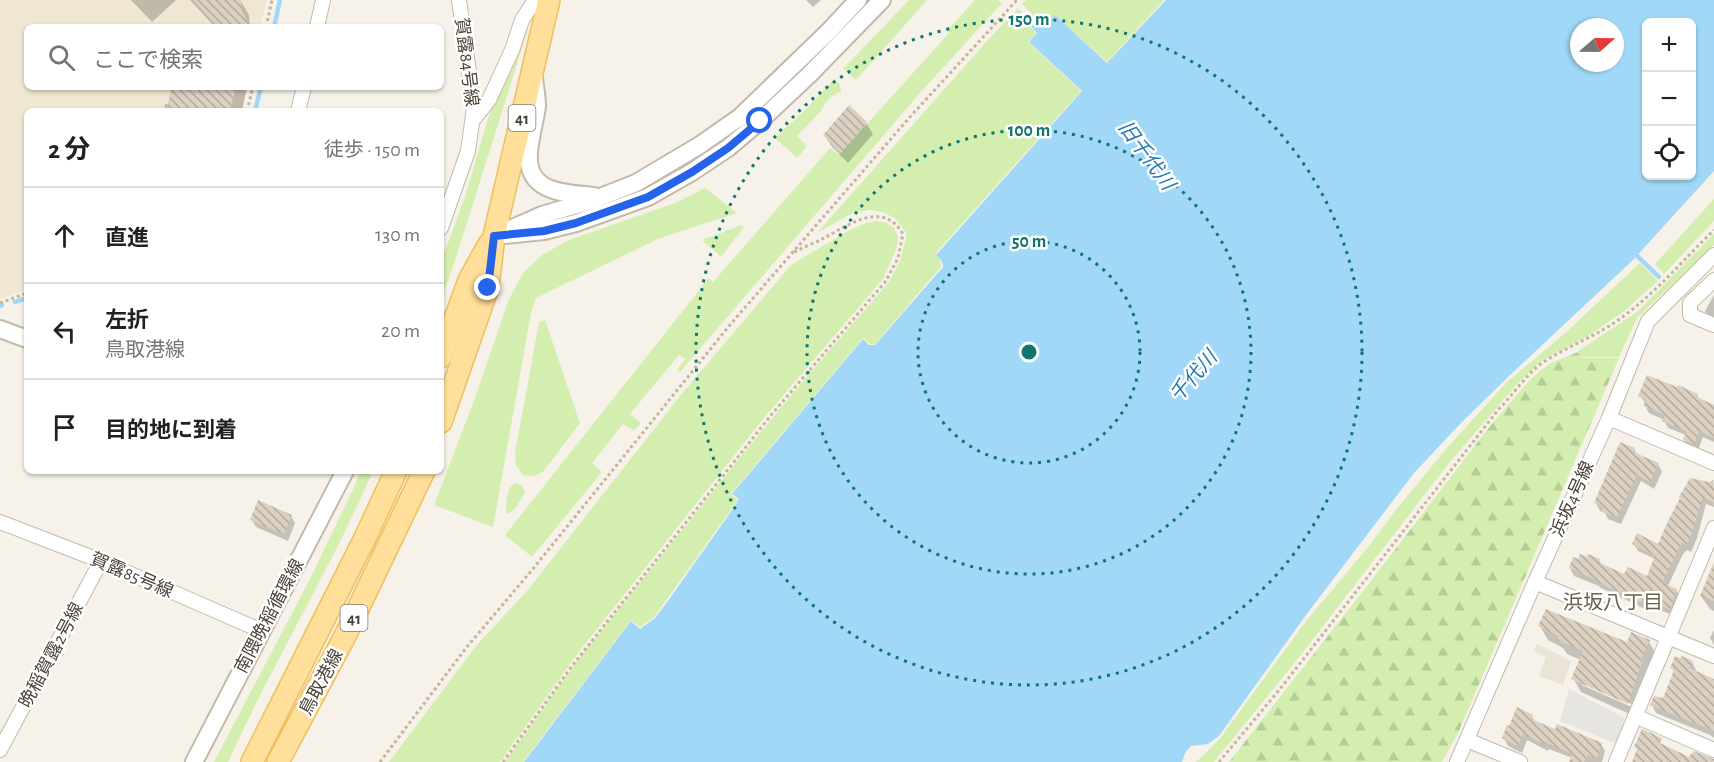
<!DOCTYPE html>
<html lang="ja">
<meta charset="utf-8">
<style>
:root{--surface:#fff;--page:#f2f2f2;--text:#202124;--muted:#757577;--line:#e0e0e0}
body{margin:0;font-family:"Alegreya Sans","Noto Sans JP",sans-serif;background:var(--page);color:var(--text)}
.controls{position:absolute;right:18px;top:18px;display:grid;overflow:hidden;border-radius:9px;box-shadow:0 2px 4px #0004}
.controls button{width:54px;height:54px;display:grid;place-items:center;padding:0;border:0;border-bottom:2px solid var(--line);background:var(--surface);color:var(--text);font:30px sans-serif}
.compass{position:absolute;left:1570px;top:18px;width:54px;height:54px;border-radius:50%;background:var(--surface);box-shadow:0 2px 4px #0004;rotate:70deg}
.stop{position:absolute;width:18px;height:18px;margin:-14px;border:4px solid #2563eb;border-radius:50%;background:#fff}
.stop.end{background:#2563eb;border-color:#fff;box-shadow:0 2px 6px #0008}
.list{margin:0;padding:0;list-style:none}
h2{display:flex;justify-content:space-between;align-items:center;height:78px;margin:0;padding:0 24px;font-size:26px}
h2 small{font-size:20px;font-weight:400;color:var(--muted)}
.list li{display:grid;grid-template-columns:39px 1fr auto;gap:18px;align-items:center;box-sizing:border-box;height:96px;padding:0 24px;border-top:2px solid var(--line)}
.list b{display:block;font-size:22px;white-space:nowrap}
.list p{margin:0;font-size:20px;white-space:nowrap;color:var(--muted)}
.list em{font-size:20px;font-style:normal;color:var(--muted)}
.icon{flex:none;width:33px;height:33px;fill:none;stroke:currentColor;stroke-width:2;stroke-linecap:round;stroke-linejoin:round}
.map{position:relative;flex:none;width:1714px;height:762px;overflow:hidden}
.search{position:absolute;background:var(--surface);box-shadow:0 2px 4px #0004;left:24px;top:24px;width:420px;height:66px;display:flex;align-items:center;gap:15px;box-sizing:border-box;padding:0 21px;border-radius:9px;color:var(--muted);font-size:22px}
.panel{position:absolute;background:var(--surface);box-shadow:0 2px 4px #0004;left:24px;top:108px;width:420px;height:366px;border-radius:9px}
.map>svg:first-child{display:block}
.residential{fill:#eae4d7}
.education{fill:#f0e7d2}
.grass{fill:#d3eeaf}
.forest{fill:url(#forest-firs)}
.parking{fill:#e7e5e1}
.water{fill:#a1d7f7;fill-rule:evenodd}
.shadow{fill:#0003;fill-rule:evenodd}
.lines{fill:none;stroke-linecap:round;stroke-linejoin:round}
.stream{stroke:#a1d7f7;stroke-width:4.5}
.building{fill:url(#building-back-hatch)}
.minor-casing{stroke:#c3baab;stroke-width:16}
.tertiary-casing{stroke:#c3baab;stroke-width:20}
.primary-casing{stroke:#efbf5e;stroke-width:24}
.path{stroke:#c6b59a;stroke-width:3;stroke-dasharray:3 3;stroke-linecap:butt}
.minor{stroke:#fff;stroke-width:14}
.tertiary{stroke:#fff;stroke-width:16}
.primary{stroke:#ffdf99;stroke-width:21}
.route{stroke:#2563eb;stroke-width:8}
.ring{fill:none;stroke:#0f766e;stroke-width:3;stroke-dasharray:3 6}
.labels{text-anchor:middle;stroke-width:5;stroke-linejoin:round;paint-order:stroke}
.shield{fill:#fff;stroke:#817b73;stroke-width:1.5}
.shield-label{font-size:16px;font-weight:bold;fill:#4b4237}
.street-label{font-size:18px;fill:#4b4237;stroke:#fff}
.water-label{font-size:20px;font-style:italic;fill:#2278b0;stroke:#fff}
.neighbourhood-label{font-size:20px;fill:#6f604d;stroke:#fff}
.centre{fill:#0f766e;stroke:#fff;stroke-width:3}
.ring-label{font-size:18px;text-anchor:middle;font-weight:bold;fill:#0f766e;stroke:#fff;stroke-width:5;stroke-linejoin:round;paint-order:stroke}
</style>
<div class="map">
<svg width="1714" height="762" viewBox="0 0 1714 762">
<defs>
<pattern id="forest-firs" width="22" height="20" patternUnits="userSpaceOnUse" patternTransform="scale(1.5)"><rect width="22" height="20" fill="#d3eeaf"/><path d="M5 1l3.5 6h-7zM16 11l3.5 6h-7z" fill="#b7cd97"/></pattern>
<pattern id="building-back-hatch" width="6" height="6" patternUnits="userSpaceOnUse" patternTransform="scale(1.5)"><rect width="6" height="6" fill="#dcd0c0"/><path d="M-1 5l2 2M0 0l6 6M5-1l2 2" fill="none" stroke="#b4aa9d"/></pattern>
</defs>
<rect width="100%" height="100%" fill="#f6f2e9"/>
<path class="residential" d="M 1537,644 L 1571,661 L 1563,685 L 1539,676 L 1546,657 L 1534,651 Z"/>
<path class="education" d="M 0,0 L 267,0 L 260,27 L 27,27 L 27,87 L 247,87 L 242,111 L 27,111 L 27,290 L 0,299 Z"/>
<path class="grass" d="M 909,0 L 927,0 L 856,80 L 843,69 Z
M 975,0 L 998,0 L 1002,3 L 920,93 L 680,372 L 677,370 L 685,359 L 679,355 L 630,414 L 641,423 L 634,431 L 623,424 L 592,463 L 602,472 L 532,557 L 505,535 L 709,278 L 713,282 L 830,148 L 839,155 L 949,33 L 947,31 Z
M 1026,0 L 1164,0 L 1107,62 L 1055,15 L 1046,23 L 1030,12 L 1022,4 Z
M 1018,8 L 1022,12 L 1020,15 L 1036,33 L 1028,42 L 1081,91 L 935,254 L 941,261 L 941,267 L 875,344 L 870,344 L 863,338 L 731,494 L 738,500 L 662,606 L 653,618 L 640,627 L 631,620 L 523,762 L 505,762 L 575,664 L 747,449 L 803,381 L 889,282 L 900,261 L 907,234 L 896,219 L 883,212 L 870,210 L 854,212 L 817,233 L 987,41 Z
M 531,20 L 452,270 L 441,299 L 441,262 L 465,197 L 489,115 L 510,73 Z
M 834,79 L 840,84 L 841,92 C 832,94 825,101 822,110 L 797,136 L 807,146 L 797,158 L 775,138 L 805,110 Z
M 705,188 L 737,213 L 660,238 L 536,298 L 531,313 L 493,527 L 434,505 L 475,398 L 509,299 L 523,273 L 542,255 L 569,240 L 675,203 Z
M 1714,199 L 1714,221 L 1664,274 L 1655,264 Z
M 876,221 L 886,223 L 894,228 L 898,237 L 897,247 L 883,279 L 763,419 L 578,653 L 500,762 L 389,762 L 476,646 L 527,591 L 680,396 L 791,265 L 850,230 L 866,223 Z
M 742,225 L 744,227 L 721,257 L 702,240 Z
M 1714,234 L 1714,245 L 1637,318 L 1619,357 L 1583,357 L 1578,351 L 1637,312 Z
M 1640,263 L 1658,281 L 1623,312 L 1588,336 L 1553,354 L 1539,363 L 1517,384 L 1449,463 L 1300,656 L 1214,762 L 1196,762 L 1218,741 L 1307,620 L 1369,546 L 1395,511 L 1446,449 L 1507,382 L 1564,334 Z
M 545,320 L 580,423 L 543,472 L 534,476 L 523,475 L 516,465 L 515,453 L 539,322 Z
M 360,471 L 373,471 C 330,570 273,663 228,762 L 214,762 L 312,575 L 355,485 Z
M 515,483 L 522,485 L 525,493 L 514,510 L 507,514 C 504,505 507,488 515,483 Z"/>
<path class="forest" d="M 1578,352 L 1584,358 L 1619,358 L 1459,731 L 1442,762 L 1229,762 L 1367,586 L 1490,426 L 1529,381 L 1540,371 L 1551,363 Z"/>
<path class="parking" d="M 1569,689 L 1625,718 L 1617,744 L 1560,721 Z"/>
<path class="water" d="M 1166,0 L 1714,0 L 1714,171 L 1633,260 L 1509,376 L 1459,425 L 1414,473 L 1306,615 L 1219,736 L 1208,744 L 1191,746 L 1185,753 L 1182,762 L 524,762 L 631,621 L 640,629 L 654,619 L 668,601 L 735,506 L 739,499 L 732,494 L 863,339 L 869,345 L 875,345 L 943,267 L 942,261 L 936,255 L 1082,91 L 1029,42 L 1037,33 L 1024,19 L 1030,13 L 1047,23 L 1055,15 L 1107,63 ZM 1646,22 L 1692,22 L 1692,176 L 1646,176 ZM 1579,27 L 1615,27 L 1615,63 L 1579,63 Z"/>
<path class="shadow" d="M 131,0 L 176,0 L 152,22 Z
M 190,0 L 240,0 L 249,15 L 250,27 L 215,27 Z
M 806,0 L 821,0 L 813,7 Z
M 173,87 L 247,87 L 242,111 L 164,111 L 165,104 L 169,105 Z
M 849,107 L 866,123 L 873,134 L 848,163 L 832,147 L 825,136 Z
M 1714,295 L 1714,320 L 1709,318 L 1705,311 Z
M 1697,395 L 1700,401 L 1714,407 L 1714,442 L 1703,437 L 1698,451 L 1688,447 L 1684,440 L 1686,435 L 1668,428 L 1664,420 L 1649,413 L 1645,406 L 1646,404 L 1640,396 Z
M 1634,449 L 1638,456 L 1658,464 L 1662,472 L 1654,489 L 1641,481 L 1621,524 L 1608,519 L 1605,513 L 1600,511 L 1596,503 Z
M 1713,479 L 1714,507 L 1706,504 L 1697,538 L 1691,552 L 1687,550 L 1683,554 L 1668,586 L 1676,590 L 1681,597 L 1674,616 L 1654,607 L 1653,610 L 1646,606 L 1645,609 L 1601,588 L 1599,586 L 1574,576 L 1570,568 L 1599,560 L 1602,565 L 1625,576 L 1648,578 L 1655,559 L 1638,551 L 1634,544 L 1659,547 Z
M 291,516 L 295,523 L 288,541 L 256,527 L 252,520 Z
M 1714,580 L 1714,611 L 1710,609 L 1701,596 Z
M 1540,626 L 1627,644 L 1649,642 L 1657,656 L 1636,717 L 1581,692 L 1573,678 L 1581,660 L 1567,654 L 1563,648 L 1548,640 ZM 1582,682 L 1636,706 L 1634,708 L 1582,685 Z
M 1714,630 L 1714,645 L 1710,638 Z
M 1692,662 L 1696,670 L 1695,672 L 1714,681 L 1714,738 L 1710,735 L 1656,713 L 1652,705 L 1664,700 L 1675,673 L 1672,668 Z
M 1532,716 L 1535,722 L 1556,732 L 1601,744 L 1605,751 L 1602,762 L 1570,762 L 1572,758 L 1549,749 L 1548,751 L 1527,740 L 1522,753 L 1508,746 L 1504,738 Z"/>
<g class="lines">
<path class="stream" d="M 274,27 L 280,0
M 255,111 L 261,87
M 1633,252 L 1659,277
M 15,302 L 27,298
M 0,306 L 2,305"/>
</g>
<path class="building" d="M 193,0 L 241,0 L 241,9 L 251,27 L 218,27 Z
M 172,87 L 236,87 L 230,111 L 166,111 Z
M 849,105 L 867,122 L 841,153 L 823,135 Z
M 1647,375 L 1677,387 L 1678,385 L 1698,394 L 1697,397 L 1714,405 L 1714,438 L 1699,431 L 1694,444 L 1683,440 L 1686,431 L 1662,421 L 1665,415 L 1643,406 L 1646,400 L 1638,396 Z
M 1620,442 L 1635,448 L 1633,452 L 1659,463 L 1650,482 L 1637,475 L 1617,517 L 1602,512 L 1603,507 L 1594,503 Z
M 1690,478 L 1714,483 L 1714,502 L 1702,498 L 1693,530 L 1687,545 L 1682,543 L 1680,546 L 1662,583 L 1677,589 L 1670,610 L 1650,600 L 1649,603 L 1642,600 L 1641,603 L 1595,581 L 1595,580 L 1569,568 L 1573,557 L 1578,559 L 1580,554 L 1587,557 L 1588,554 L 1600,559 L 1598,562 L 1624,574 L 1628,567 L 1647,576 L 1655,555 L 1632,544 L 1637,533 L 1658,544 L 1669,519 L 1680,498 L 1679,497 Z
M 258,500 L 292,515 L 284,534 L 250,520 Z
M 1714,562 L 1714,601 L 1700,596 Z
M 1546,609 L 1627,642 L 1631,632 L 1650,640 L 1640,661 L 1642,662 L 1628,704 L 1571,679 L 1583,651 L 1557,640 L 1558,636 L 1538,626 Z
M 1675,656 L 1680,658 L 1682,656 L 1693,661 L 1689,668 L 1714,679 L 1714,731 L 1650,705 L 1654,696 L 1663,698 L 1674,670 L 1670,668 Z
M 1517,707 L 1533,715 L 1531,719 L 1555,729 L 1557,724 L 1602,743 L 1597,758 L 1588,755 L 1584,762 L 1569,762 L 1572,754 L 1545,742 L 1544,744 L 1523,734 L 1518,746 L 1502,738 L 1507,725 L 1509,726 Z
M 1642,729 L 1662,738 L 1660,743 L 1689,757 L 1694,751 L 1714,759 L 1714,762 L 1632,762 L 1637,749 L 1634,747 Z"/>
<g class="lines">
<g class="minor-casing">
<path id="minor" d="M 317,27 L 323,0
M 298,111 L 304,87
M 473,120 L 489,100 L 512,50 L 522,20 L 535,0
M 441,228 L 468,151 L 474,108 L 459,0
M 1714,280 L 1690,303 L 1690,315 L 1714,325
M 1609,418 L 1714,463
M 0,522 L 101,561 L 262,631
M 1535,582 L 1714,656
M 1635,716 L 1714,750
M 1467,740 L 1520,762
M 0,750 L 101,561
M 1457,762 L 1535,582 L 1609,418 L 1648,321 L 1714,255
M 1616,762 L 1714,528"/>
</g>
<g class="tertiary-casing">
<path id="tertiary" d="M 534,78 C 535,87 537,97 537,106 C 535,122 530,137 529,153 C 526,193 564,193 594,196
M 506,231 L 542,215 L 590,201 L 636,183 L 700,145 L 740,117 L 828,32 L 858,0
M 494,236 L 544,231 L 576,223 L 648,197 L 692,172 L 728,148 L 760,121 L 809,75 L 882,0
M 0,329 L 27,339
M 194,762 L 345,471"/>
</g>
<g class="primary-casing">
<path id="primary" d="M 441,357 L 469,280 L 489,244
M 441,422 L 488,287 L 494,236 L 549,0
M 252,762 L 365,538 L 396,471
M 278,762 L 345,636 L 424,471"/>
</g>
<path class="path" d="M 266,27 L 272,0
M 247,111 L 253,87
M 0,303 L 27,293
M 380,762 L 466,648 L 532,570 L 729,326 L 909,118 L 1017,0
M 503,762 L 572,666 L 772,414 L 886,281 L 898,258 L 903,234 C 883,200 850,224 824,238 C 815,243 804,247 794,252
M 1219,762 L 1280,689 L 1498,410 C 1511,397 1524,378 1538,366 C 1564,347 1596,337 1621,318 C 1656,293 1684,259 1714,230"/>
<use href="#minor" class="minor"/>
<use href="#tertiary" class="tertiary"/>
<use href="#primary" class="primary"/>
</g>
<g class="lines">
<path class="route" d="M 488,288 L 494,236 L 544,231 L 576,223 L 648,197 L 692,172 L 728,148 L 760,121"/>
</g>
<g class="ring">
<circle cx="1029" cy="352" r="111"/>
<circle cx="1029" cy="352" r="222"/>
<circle cx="1029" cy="352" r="333"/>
</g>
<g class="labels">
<g class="shield">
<rect x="508.5" y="105" width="27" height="26" rx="4.5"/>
<rect x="340.5" y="605" width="27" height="26" rx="4.5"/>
</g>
<g class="shield-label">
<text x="522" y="124">41</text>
<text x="354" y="624">41</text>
</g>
<g class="street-label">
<text transform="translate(467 62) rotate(83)" y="6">賀露84号線</text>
<text transform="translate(1572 499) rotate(-66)" y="6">浜坂4号線</text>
<text transform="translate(132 575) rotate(23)" y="6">賀露85号線</text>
<text transform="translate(269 616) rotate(-62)" y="6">南隈晩稲循環線</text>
<text transform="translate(51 655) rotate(-62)" y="6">晩稲賀露2号線</text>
<text transform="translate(321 682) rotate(-62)" y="6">鳥取港線</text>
</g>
<g class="water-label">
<text transform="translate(1147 155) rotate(54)" y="7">旧千代川</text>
<text transform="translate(1193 376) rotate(-49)" y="7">千代川</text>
</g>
<g class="neighbourhood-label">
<text x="1613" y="609">浜坂八丁目</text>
</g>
</g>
<circle cx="1029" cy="352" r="9" class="centre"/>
<g class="ring-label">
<text x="1029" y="25">150 m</text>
<text x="1029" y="136">100 m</text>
<text x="1029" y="247">50 m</text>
</g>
</svg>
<div class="controls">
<button>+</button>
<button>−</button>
<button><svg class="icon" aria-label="locate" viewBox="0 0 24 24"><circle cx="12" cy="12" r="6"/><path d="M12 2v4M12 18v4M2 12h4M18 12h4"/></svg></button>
</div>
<svg class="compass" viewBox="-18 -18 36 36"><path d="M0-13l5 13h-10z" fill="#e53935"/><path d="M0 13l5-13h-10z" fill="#757577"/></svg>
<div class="stop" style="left:760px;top:121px"></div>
<div class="stop end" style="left:488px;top:288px"></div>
<div class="search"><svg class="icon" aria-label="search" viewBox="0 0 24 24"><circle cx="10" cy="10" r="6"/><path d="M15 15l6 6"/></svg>ここで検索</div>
<section class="panel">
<h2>2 分<small>徒歩 · 150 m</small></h2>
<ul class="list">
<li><svg class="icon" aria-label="ahead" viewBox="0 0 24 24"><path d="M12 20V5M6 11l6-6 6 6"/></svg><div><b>直進</b></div><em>130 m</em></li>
<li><svg class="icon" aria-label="left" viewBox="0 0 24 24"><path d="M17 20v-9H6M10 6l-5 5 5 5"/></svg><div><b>左折</b><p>鳥取港線</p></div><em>20 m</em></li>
<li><svg class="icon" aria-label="arrive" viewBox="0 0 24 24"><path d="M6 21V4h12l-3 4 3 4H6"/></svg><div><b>目的地に到着</b></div></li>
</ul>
</section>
</div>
